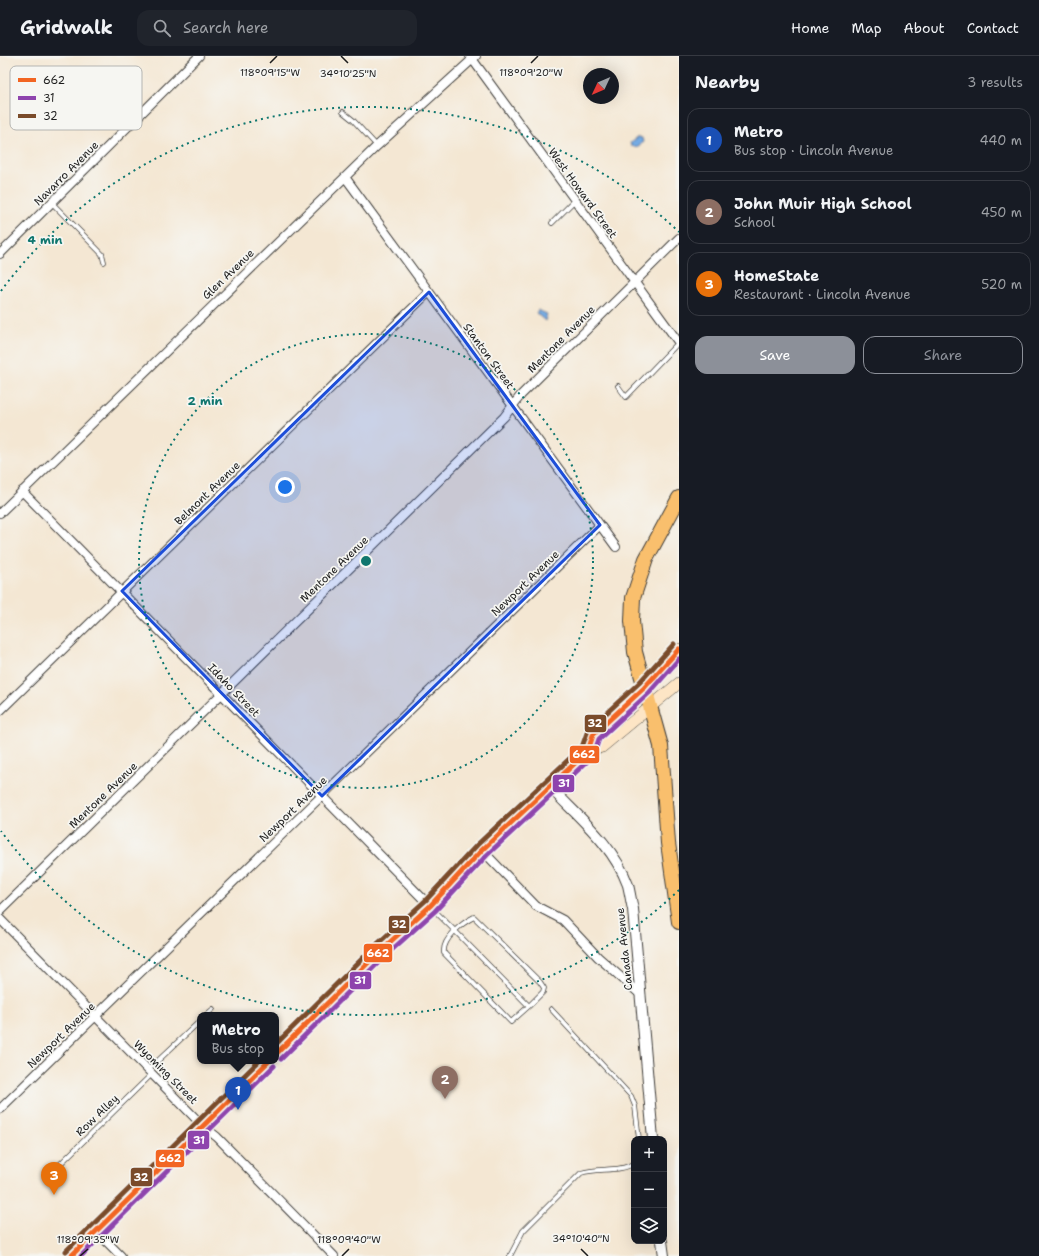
<!DOCTYPE html>
<meta charset="utf-8">
<style>
:root{--surface:#171b24;--page:#20242c;--text:#f1f3f6;--muted:#9ea1a6;--line:#363941;--accent:#8c9099}
body{margin:0;font-family:"Shantell Sans",sans-serif;background:var(--page);color:var(--text)}
.controls{position:absolute;right:12px;bottom:12px;display:grid;overflow:hidden;border-radius:8px;box-shadow:0 4px 16px #0002}
.controls button{width:36px;height:36px;display:grid;place-items:center;padding:0;border:0;border-bottom:1px solid var(--line);background:var(--surface);color:var(--text);font:20px sans-serif}
.compass{position:absolute;left:583px;top:12px;width:36px;height:36px;border-radius:50%;background:var(--surface);box-shadow:0 4px 16px #0002;rotate:226deg}
.you{position:absolute;left:285px;top:431px;width:14px;height:14px;margin:-10px;border:3px solid #fff;border-radius:50%;background:#1a73e8;box-shadow:0 0 0 6px #1a73e833}
.badge{display:grid;place-items:center;width:26px;height:26px;border-radius:50%;background:var(--accent);color:#fff;font-size:13px;font-weight:700}
.pin{position:absolute;translate:-50% -33px;filter:drop-shadow(0 1px 2px #0008)}
.pin::after{content:'';position:absolute;top:21px;width:14px;height:12px;background:inherit;clip-path:polygon(0 0,100% 0,50% 100%)}
.popup{position:absolute;left:197px;top:956px;width:82px;height:52px;box-sizing:border-box;display:grid;place-content:center;border-radius:8px;background:var(--surface);filter:drop-shadow(0 1px 3px #0005);font-size:13px;white-space:nowrap;color:var(--muted)}
.popup b{font-size:15px;color:var(--text)}
.popup::after{content:'';position:absolute;left:50%;top:100%;margin-left:-8px;border:8px solid transparent;border-top-color:var(--surface)}
.list{margin:0;padding:0;list-style:none}
h2{display:flex;justify-content:space-between;align-items:center;height:52px;margin:0;padding:0 16px;font-size:17px}
h2 small{font-size:13px;font-weight:400;color:var(--muted)}
.list li{display:grid;grid-template-columns:26px 1fr auto;gap:12px;align-items:center;box-sizing:border-box;height:64px;margin:0 8px 8px;padding:0 8px;border:1px solid var(--line);border-radius:12px}
.list b{display:block;font-size:15px;white-space:nowrap}
.list p{margin:0;font-size:13px;white-space:nowrap;color:var(--muted)}
.list em{font-size:13px;font-style:normal;color:var(--muted)}
.actions{display:flex;gap:8px;padding:12px 16px}
.actions a{flex:1;padding:9px 0;border:1px solid var(--accent);border-radius:12px;text-align:center;font-size:14px;color:var(--accent)}
.actions .main{background:var(--accent);color:#fff}
.icon{flex:none;width:22px;height:22px;fill:none;stroke:currentColor;stroke-width:2;stroke-linecap:round;stroke-linejoin:round}
.map{position:relative;flex:none;width:679px;height:1200px;overflow:hidden}
header{display:flex;align-items:center;gap:24px;box-sizing:border-box;height:56px;padding:0 20px;background:var(--surface);border-bottom:1px solid var(--line)}
header strong{font-size:19px}
nav{display:flex;gap:22px;margin-inline-start:auto;font-size:14px}
.search{width:280px;height:36px;background:var(--page);display:flex;align-items:center;gap:10px;box-sizing:border-box;padding:0 14px;border-radius:12px;color:var(--muted);font-size:15px}
main{display:flex}
aside{flex:1;background:var(--surface)}
.map>svg:first-child{display:block}
.water{fill:#75aae3;stroke:#486380}
.lines{fill:none;stroke-linecap:round;stroke-linejoin:round}
.service-casing{stroke:#3c3a37;stroke-width:5.5}
.minor-casing{stroke:#3c3a37;stroke-width:10}
.tertiary-casing{stroke:#3c3a37;stroke-width:12}
.secondary-casing{stroke:#3c3a37;stroke-width:12}
.motorway-casing{stroke:#3c3a37;stroke-width:16}
.service{stroke:#fff;stroke-width:4}
.minor{stroke:#fff;stroke-width:8}
.tertiary{stroke:#fff;stroke-width:10}
.secondary{stroke:#fde5c5;stroke-width:11}
.motorway{stroke:#f9bf6d;stroke-width:14}
.bus-1-casing{stroke:#f6f6f2;stroke-width:8}
.bus-2-casing{stroke:#f6f6f2;stroke-width:8}
.bus-3-casing{stroke:#f6f6f2;stroke-width:8}
.bus-1{stroke:#f26522;stroke-width:5}
.bus-2{stroke:#8e44ad;stroke-width:5}
.bus-3{stroke:#7a4b2a;stroke-width:5}
.marked{fill:#1d4ed8;fill-opacity:0.2;stroke:#1d4ed8;stroke-width:3;stroke-linejoin:round}
.ticks{fill:none;stroke:#1c1c1c;stroke-width:1.5}
.ring{fill:none;stroke:#0f766e;stroke-width:2;stroke-dasharray:2 4}
.labels{text-anchor:middle;stroke-width:3.5;stroke-linejoin:round;paint-order:stroke}
.street-label{font-size:11px;fill:#1c1c1c;stroke:#f6f6f2}
.key{fill:#f6f6f2;stroke:#b5b5b2;stroke-width:1}
.key-label{font-size:11px;fill:#1c1c1c}
.ticks-label{font-size:10px;text-anchor:middle;fill:#1c1c1c;stroke:#f6f6f2;stroke-width:3.5;stroke-linejoin:round;paint-order:stroke}
.centre{fill:#0f766e;stroke:#f6f6f2;stroke-width:2}
.ring-label{font-size:12px;text-anchor:middle;font-weight:bold;fill:#0f766e;stroke:#f6f6f2;stroke-width:3.5;stroke-linejoin:round;paint-order:stroke}
.line-badge{stroke:#f6f6f2;stroke-width:1.5}
.badge-label{font-size:11px;text-anchor:middle;font-weight:bold;fill:#fff}
</style>
<header>
<strong>Gridwalk</strong>
<div class="search"><svg class="icon" aria-label="search" viewBox="0 0 24 24"><circle cx="10" cy="10" r="6"/><path d="M15 15l6 6"/></svg>Search here</div>
<nav><a>Home</a><a>Map</a><a>About</a><a>Contact</a></nav>
</header>
<main>
<div class="map">
<svg width="679" height="1200" viewBox="0 0 679 1200">
<rect width="100%" height="100%" fill="#f6f6f2"/>
<filter id="ink" filterUnits="userSpaceOnUse"><feTurbulence type="fractalNoise" baseFrequency=".025" numOctaves="2"/><feDisplacementMap in="SourceGraphic" scale="8" xChannelSelector="R" yChannelSelector="G"/><feConvolveMatrix kernelMatrix="1 2 1 2 8 2 1 2 1" color-interpolation-filters="sRGB"/></filter>
<filter id="wash" filterUnits="userSpaceOnUse"><feTurbulence type="fractalNoise" baseFrequency=".012" numOctaves="4" result="noise"/><feDisplacementMap in="SourceGraphic" scale="16" xChannelSelector="R" yChannelSelector="G"/><feGaussianBlur stdDeviation="0.9" result="paint"/><feColorMatrix in="noise" values="0 0 0 0 0 0 0 0 0 0 0 0 0 0 0 0 0 1.4 0 .05"/><feComposite in="paint" operator="in"/></filter>
<g filter="url(#wash)">
<rect width="100%" height="100%" fill="#f4e7d3"/>
<path class="water" d="M 638,81 L 642,82 L 643,86 L 637,91 L 631,90 L 630,87 Z
M 538,254 L 547,258 L 545,265 L 536,257 Z"/>
</g>
<g filter="url(#ink)">
<g class="lines">
<g class="service-casing">
<path id="service" d="M 343,56 L 353,64 L 377,90
M 52,147 L 102,198 L 104,206
M 552,167 L 574,145
M 618,330 L 626,341 L 679,286
M 431,851 L 455,875 L 525,946 L 529,950 L 511,966 L 444,897 C 442,883 462,867 474,861 L 540,926 L 544,932 L 543,936 L 529,950
M 551,953 L 631,1040 L 635,1050 L 639,1083
M 206,959 L 213,953
M 148,1014 L 200,965
M 55,1113 L 152,1018
M 510,1200 L 523,1175 L 581,1117 C 598,1111 620,1117 634,1107"/>
</g>
<g class="minor-casing">
<path id="minor" d="M 470,0 L 679,287
M 345,121 L 616,491
M 0,198 L 199,0
M 22,435 L 430,850
M 0,457 L 377,90 L 476,0
M 0,655 L 429,236
M 482,794 L 536,850 L 563,864 L 598,901 L 641,939
M 0,855 L 504,361 L 521,339 L 679,182
M 0,863 L 152,1018 L 203,1070 L 217,1081 L 334,1200
M 0,1053 L 600,469
M 96,1175 L 121,1200"/>
</g>
<g class="tertiary-casing">
<path id="tertiary" d="M 549,730 C 578,761 613,788 628,829 C 630,837 631,845 633,853 L 653,1083
M 662,1185 L 664,1200"/>
</g>
<g class="secondary-casing">
<path id="secondary" d="M 588,695 L 593,679 L 644,632 L 679,593
M 276,998 L 380,895 L 430,850 L 482,794 L 549,730 L 588,695 L 602,691 L 679,627
M 71,1200 L 269,1005"/>
</g>
<g class="motorway-casing">
<path id="motorway" d="M 679,442 L 646,503 L 633,542 L 632,565 L 635,596 L 661,690 L 668,787 L 679,866"/>
</g>
<use href="#service" class="service"/>
<use href="#minor" class="minor"/>
<use href="#tertiary" class="tertiary"/>
<use href="#secondary" class="secondary"/>
<use href="#motorway" class="motorway"/>
<g class="bus-1-casing">
<path id="bus-1" d="M 276,998 L 380,895 L 430,850 L 482,794 L 588,695 L 593,679 L 644,632 L 679,593
M 71,1200 L 269,1005"/>
</g>
<g class="bus-2-casing">
<path id="bus-2" d="M 281,1003 L 385,900 L 435,855 L 487,799 L 593,700 L 599,683 L 649,637 L 679,603
M 81,1200 L 274,1010"/>
</g>
<g class="bus-3-casing">
<path id="bus-3" d="M 276,988 L 375,890 L 425,845 L 477,789 L 582,691 L 588,674 L 639,627 L 674,588
M 66,1195 L 259,1005"/>
</g>
<use href="#bus-1" class="bus-1"/>
<use href="#bus-2" class="bus-2"/>
<use href="#bus-3" class="bus-3"/>
</g>
</g>
<path class="marked" d="M 429,236 L 600,469 L 322,740 L 122,535 Z"/>
<path class="ticks" d="M 341,0 L 348,7M 270,7 L 277,0M 531,7 L 538,0M 581,1193 L 588,1200M 80,1200 L 88,1193M 342,1200 L 349,1193"/>
<g class="ring">
<circle cx="366" cy="505" r="227"/>
<path d="M679 834A454 454 0 0 1 1 775M1 235A454 454 0 0 1 679 176"/>
</g>
<g class="labels">
<g class="street-label">
<text transform="translate(66 117) rotate(-45)" y="4">Navarro Avenue</text>
<text transform="translate(583 137) rotate(54)" y="4">West Howard Street</text>
<text transform="translate(228 218) rotate(-44)" y="4">Glen Avenue</text>
<text transform="translate(561 283) rotate(-45)" y="4">Mentone Avenue</text>
<text transform="translate(489 300) rotate(54)" y="4">Stanton Street</text>
<text transform="translate(207 437) rotate(-44)" y="4">Belmont Avenue</text>
<text transform="translate(334 513) rotate(-44)" y="4">Mentone Avenue</text>
<text transform="translate(525 527) rotate(-44)" y="4">Newport Avenue</text>
<text transform="translate(234 634) rotate(46)" y="4">Idaho Street</text>
<text transform="translate(103 739) rotate(-44)" y="4">Mentone Avenue</text>
<text transform="translate(293 753) rotate(-44)" y="4">Newport Avenue</text>
<text transform="translate(624 893) rotate(-96)" y="4">Canada Avenue</text>
<text transform="translate(61 979) rotate(-44)" y="4">Newport Avenue</text>
<text transform="translate(166 1016) rotate(45)" y="4">Wyoming Street</text>
<text transform="translate(97 1059) rotate(-44)" y="4">Row Alley</text>
</g>
</g>
<rect x="10" y="10" width="132" height="64" rx="6" class="key"/>
<rect x="18" y="22" width="18" height="4" fill="#f26522"/>
<rect x="18" y="40" width="18" height="4" fill="#8e44ad"/>
<rect x="18" y="58" width="18" height="4" fill="#7a4b2a"/>
<g class="key-label">
<text x="43" y="28">662</text>
<text x="43" y="46">31</text>
<text x="43" y="64">32</text>
</g>
<g class="ticks-label">
<text x="270" y="20">118°09'15"W</text>
<text x="531" y="20">118°09'20"W</text>
<text x="348" y="21">34°10'25"N</text>
<text x="581" y="1186">34°10'40"N</text>
<text x="88" y="1187">118°09'35"W</text>
<text x="349" y="1187">118°09'40"W</text>
</g>
<circle cx="366" cy="505" r="6" class="centre"/>
<g class="ring-label">
<text x="45" y="188">4 min</text>
<text x="205" y="349">2 min</text>
</g>
<g class="line-badge">
<rect x="584" y="658" width="23" height="19" rx="4" fill="#7a4b2a"/>
<rect x="569" y="689" width="31" height="19" rx="4" fill="#f26522"/>
<rect x="552" y="718" width="23" height="19" rx="4" fill="#8e44ad"/>
<rect x="388" y="859" width="22" height="19" rx="4" fill="#7a4b2a"/>
<rect x="363" y="887" width="30" height="20" rx="4" fill="#f26522"/>
<rect x="349" y="915" width="23" height="19" rx="4" fill="#8e44ad"/>
<rect x="187" y="1074" width="23" height="20" rx="4" fill="#8e44ad"/>
<rect x="155" y="1093" width="30" height="19" rx="4" fill="#f26522"/>
<rect x="130" y="1111" width="23" height="20" rx="4" fill="#7a4b2a"/>
</g>
<g class="badge-label">
<text x="595" y="671">32</text>
<text x="584" y="702">662</text>
<text x="564" y="731">31</text>
<text x="399" y="872">32</text>
<text x="378" y="901">662</text>
<text x="360" y="928">31</text>
<text x="199" y="1088">31</text>
<text x="170" y="1106">662</text>
<text x="141" y="1125">32</text>
</g>
</svg>
<div class="controls">
<button>+</button>
<button>−</button>
<button><svg class="icon" aria-label="layers" viewBox="0 0 24 24"><path d="M12 4l9 5-9 5-9-5zM3 14l9 5 9-5"/></svg></button>
</div>
<svg class="compass" viewBox="-18 -18 36 36"><path d="M0-13l5 13h-10z" fill="#e53935"/><path d="M0 13l5-13h-10z" fill="#9ea1a6"/></svg>
<div class="you"></div>
<div class="pin badge" style="left:238px;top:1054px;background:#1a4fb4">1</div>
<div class="popup"><b>Metro</b>Bus stop</div>
<div class="pin badge" style="left:445px;top:1043px;background:#8d6e63">2</div>
<div class="pin badge" style="left:54px;top:1139px;background:#e8710a">3</div>
</div>
<aside>
<h2>Nearby<small>3 results</small></h2>
<ul class="list">
<li><span class="badge" style="background:#1a4fb4">1</span><div><b>Metro</b><p>Bus stop · Lincoln Avenue</p></div><em>440 m</em></li>
<li><span class="badge" style="background:#8d6e63">2</span><div><b>John Muir High School</b><p>School</p></div><em>450 m</em></li>
<li><span class="badge" style="background:#e8710a">3</span><div><b>HomeState</b><p>Restaurant · Lincoln Avenue</p></div><em>520 m</em></li>
</ul>
<div class="actions"><a class="main">Save</a><a>Share</a></div>
</aside>
</main>
